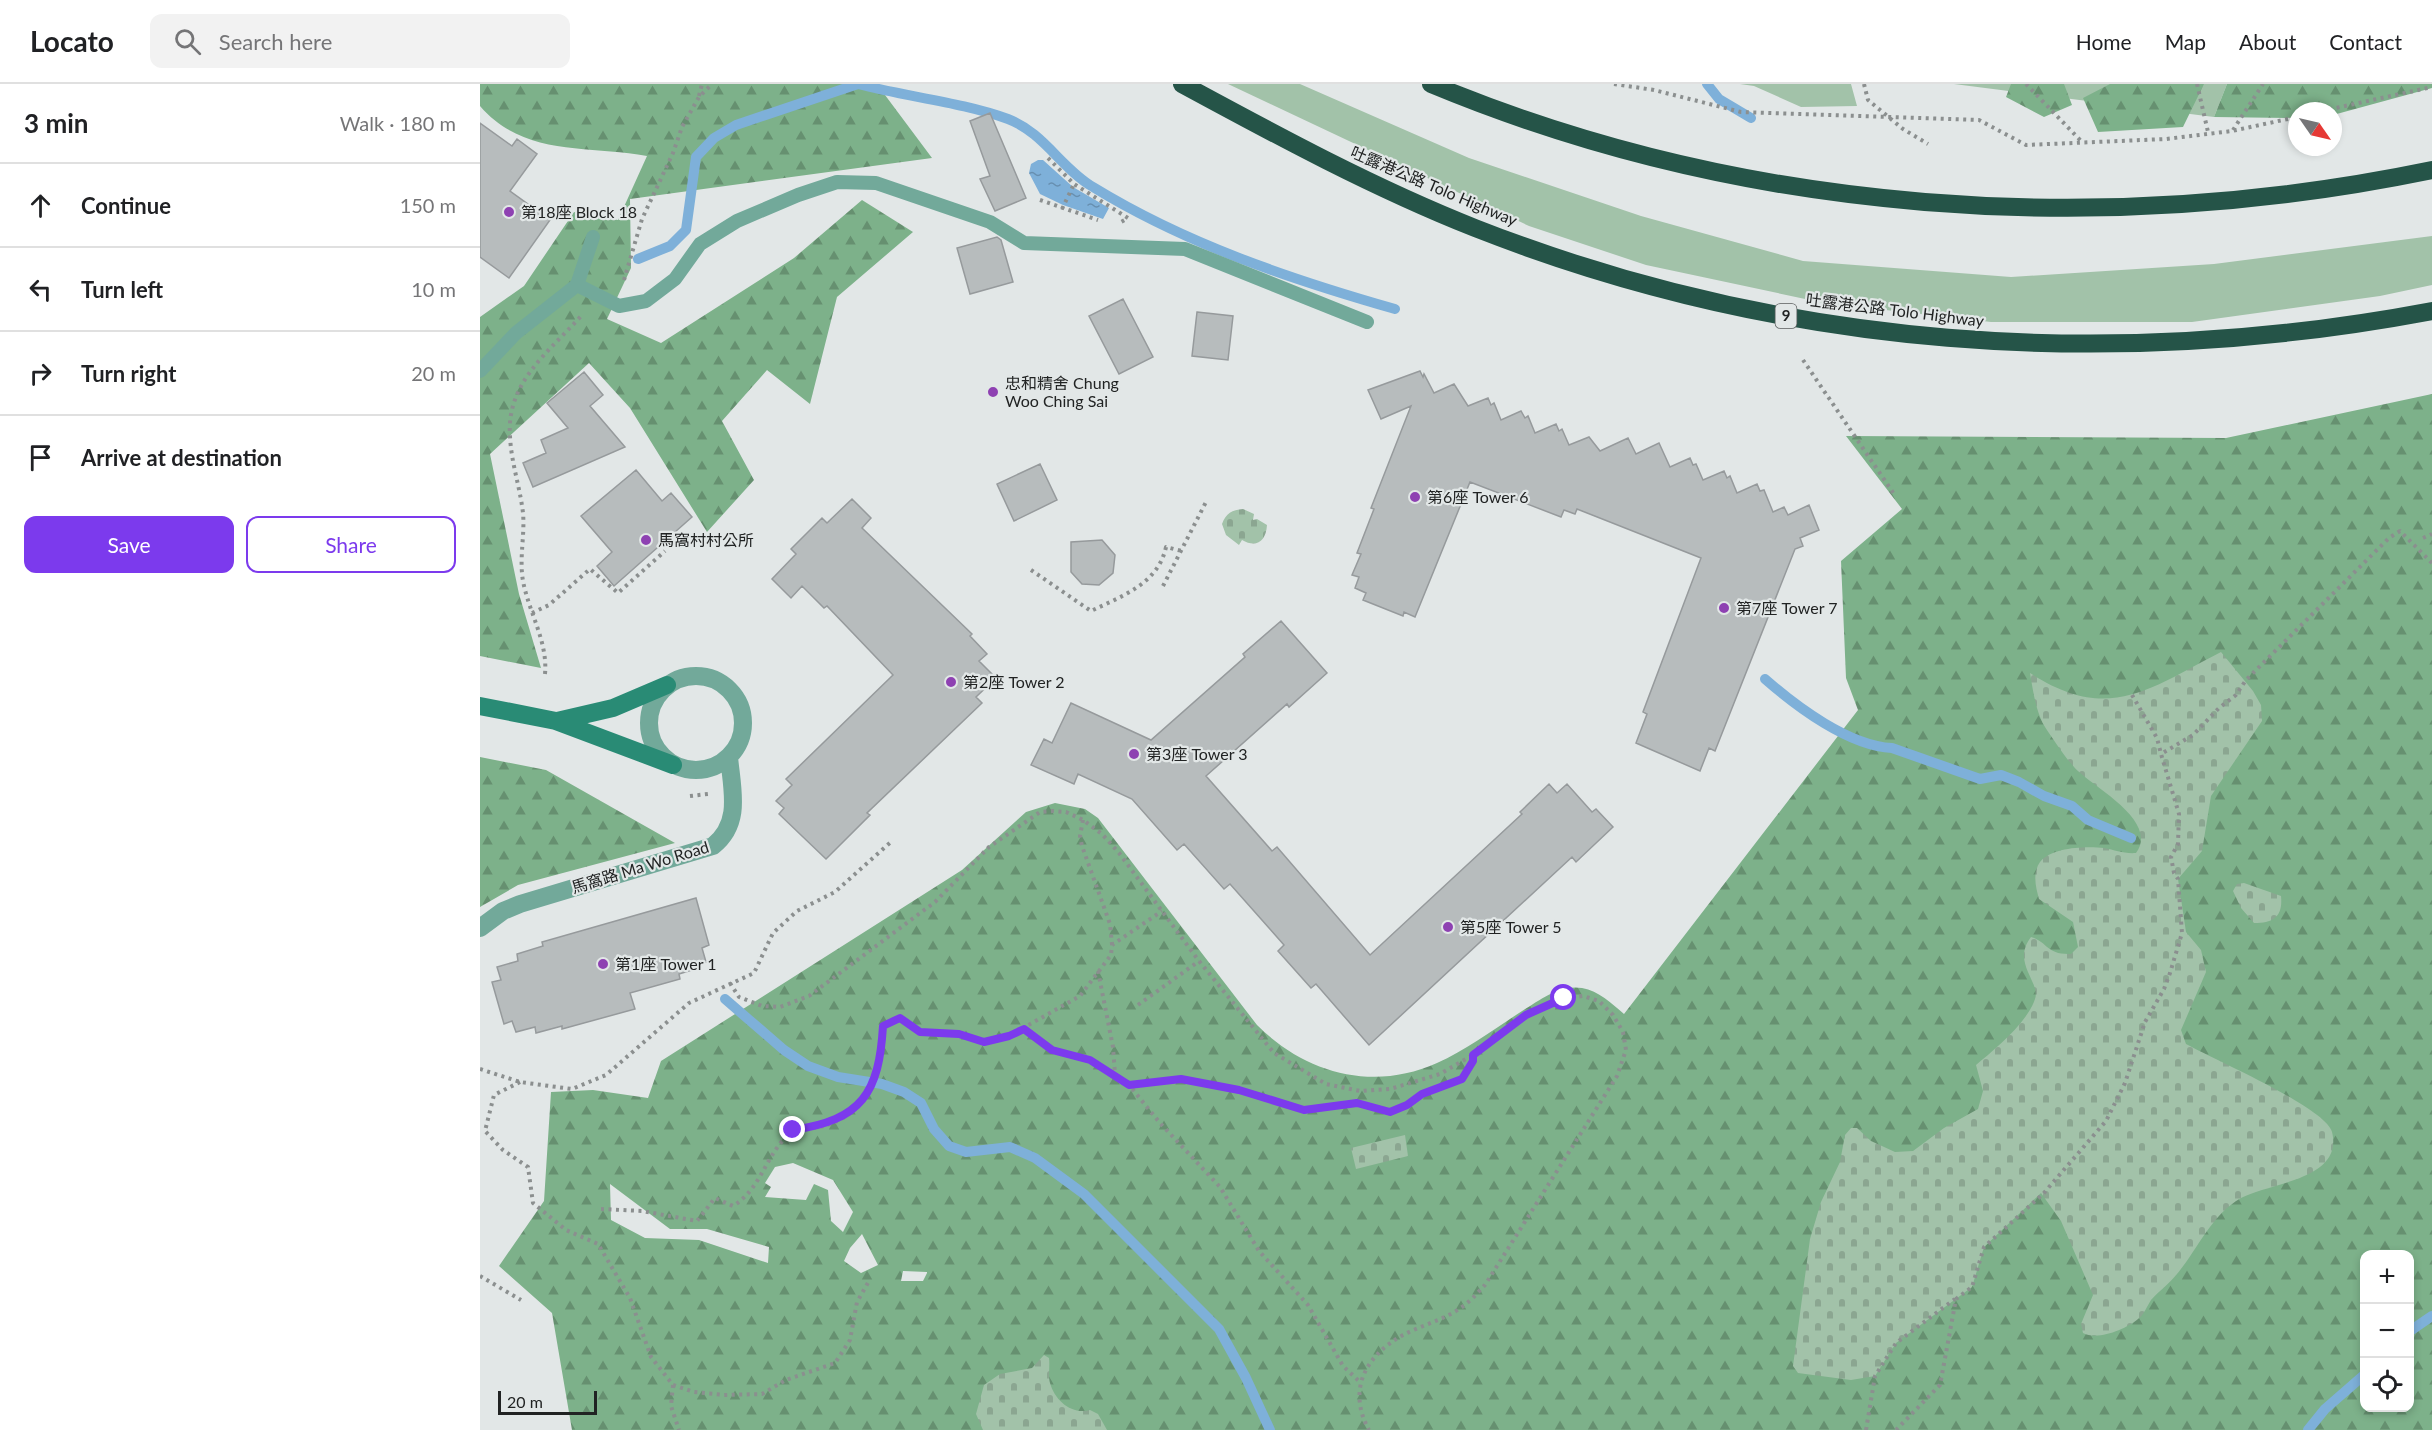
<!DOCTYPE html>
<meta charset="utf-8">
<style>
:root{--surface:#fff;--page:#f2f2f2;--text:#202124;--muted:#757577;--line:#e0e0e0;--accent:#7c3aed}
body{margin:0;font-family:Lato,"Noto Sans TC",sans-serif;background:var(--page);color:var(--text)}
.controls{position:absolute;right:18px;bottom:18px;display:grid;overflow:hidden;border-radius:12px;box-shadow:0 3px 9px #0003}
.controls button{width:54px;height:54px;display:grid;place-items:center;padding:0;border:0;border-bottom:2px solid var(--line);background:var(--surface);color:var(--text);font:30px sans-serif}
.compass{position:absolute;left:1808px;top:18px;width:54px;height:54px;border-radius:50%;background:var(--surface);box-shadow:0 3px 9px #0003;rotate:124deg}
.scale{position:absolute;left:18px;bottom:15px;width:99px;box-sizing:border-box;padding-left:6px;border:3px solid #212323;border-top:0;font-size:16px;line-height:21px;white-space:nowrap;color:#212323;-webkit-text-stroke:4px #e2e7e7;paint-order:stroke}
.stop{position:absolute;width:18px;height:18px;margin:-14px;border:4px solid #7c3aed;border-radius:50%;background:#fff}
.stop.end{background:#7c3aed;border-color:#fff;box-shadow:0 2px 6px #0008}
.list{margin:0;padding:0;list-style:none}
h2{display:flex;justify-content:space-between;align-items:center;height:78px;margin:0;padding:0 24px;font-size:26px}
h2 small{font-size:20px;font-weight:400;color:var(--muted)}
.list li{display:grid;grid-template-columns:39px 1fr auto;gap:18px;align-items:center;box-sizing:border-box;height:84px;padding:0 24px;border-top:2px solid var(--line)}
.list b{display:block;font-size:22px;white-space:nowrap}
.list em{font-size:20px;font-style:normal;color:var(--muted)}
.actions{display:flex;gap:12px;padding:18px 24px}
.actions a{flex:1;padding:14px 0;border:2px solid var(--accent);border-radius:12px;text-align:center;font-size:21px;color:var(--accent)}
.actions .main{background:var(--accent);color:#fff}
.icon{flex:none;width:33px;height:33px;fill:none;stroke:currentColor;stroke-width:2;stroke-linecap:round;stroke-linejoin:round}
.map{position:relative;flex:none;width:1952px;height:1346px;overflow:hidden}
header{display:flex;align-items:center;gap:36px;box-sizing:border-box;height:84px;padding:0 30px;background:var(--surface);border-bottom:2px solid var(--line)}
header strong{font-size:28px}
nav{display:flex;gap:33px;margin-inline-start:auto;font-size:21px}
.search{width:420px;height:54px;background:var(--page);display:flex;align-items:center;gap:15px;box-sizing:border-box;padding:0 21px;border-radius:12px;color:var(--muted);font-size:22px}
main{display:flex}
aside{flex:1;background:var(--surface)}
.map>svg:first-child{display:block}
.grass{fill:#a2c2a9}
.forest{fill:url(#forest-firs);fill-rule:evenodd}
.cemetery{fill:url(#cemetery-stones)}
.water{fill:url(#water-ripples)}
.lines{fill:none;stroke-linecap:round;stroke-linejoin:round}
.stream{stroke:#7eb0d9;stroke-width:10}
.building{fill:#b7bcbd;stroke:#969a9c;stroke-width:1.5}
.path{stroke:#8b8f8f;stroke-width:4;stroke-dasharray:3 4.5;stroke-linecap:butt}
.lane{stroke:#72a99a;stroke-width:14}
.street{stroke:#72a99a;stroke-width:18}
.secondary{stroke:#298b75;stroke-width:18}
.highway{stroke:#255448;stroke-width:18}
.route{stroke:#7c3aed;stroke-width:8}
.poi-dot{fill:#8e41b2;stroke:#e2e7e7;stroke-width:2}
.labels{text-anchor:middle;stroke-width:4.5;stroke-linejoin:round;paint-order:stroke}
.shield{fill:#e2e7e7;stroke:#5b5e5e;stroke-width:1.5}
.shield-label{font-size:15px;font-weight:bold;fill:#212323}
.street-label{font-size:16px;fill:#212323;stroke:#e2e7e7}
.poi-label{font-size:16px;fill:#212323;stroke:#e2e7e7;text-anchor:start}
</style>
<header>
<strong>Locato</strong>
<div class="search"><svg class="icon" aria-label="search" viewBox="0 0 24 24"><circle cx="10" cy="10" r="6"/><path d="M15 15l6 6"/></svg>Search here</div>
<nav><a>Home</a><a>Map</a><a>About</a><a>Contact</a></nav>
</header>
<main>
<aside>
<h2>3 min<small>Walk · 180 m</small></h2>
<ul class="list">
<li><svg class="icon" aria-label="ahead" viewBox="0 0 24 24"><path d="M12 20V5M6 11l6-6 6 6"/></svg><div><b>Continue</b></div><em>150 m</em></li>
<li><svg class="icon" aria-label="left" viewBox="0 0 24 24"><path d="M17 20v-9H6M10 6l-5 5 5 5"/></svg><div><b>Turn left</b></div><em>10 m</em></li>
<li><svg class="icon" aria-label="right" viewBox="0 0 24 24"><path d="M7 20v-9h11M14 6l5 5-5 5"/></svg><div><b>Turn right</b></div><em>20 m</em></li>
<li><svg class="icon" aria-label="arrive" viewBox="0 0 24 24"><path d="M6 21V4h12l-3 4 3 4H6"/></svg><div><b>Arrive at destination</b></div></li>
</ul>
<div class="actions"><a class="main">Save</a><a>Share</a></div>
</aside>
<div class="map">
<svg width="1952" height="1346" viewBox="0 0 1952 1346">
<defs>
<pattern id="forest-firs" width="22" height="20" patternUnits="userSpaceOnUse" patternTransform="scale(1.5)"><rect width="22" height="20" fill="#7db18a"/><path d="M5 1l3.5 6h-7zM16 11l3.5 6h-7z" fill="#669070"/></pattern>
<pattern id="cemetery-stones" width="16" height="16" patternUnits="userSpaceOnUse" patternTransform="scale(1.5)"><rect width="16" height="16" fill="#a2c2a9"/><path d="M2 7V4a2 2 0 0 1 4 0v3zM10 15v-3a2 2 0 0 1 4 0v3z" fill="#8ba691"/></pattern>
<pattern id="water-ripples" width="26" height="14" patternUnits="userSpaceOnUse" patternTransform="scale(1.5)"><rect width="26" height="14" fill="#7eb0d9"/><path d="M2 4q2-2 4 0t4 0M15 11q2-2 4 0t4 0" fill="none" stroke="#678fb0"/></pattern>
</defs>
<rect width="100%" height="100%" fill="#e2e7e7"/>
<path class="grass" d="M 748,0 L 820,0 L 989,74 L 1161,132 L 1323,177 L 1531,193 L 1734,180 L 1952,152 L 1952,201 L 1900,212 L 1712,238 L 1511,238 L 1344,219 L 1166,181 L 1049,142 Z
M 1260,0 L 1371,0 L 1377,22 L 1321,23 L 1274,2 Z
M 1474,0 L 1747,0 L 1734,33 Z"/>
<path class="forest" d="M 0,0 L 381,0 L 405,11 L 452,74 L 150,115 L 151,184 L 127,235 L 181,259 L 314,174 L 382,116 L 433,148 L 357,213 L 330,320 L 287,286 L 242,337 L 274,396 L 227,448 L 150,324 L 109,279 L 10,370 L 39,510 L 61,584 L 0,572 L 0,233 L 44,202 L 94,128 L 138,136 L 167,72 C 107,61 44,73 0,22 Z
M 1531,0 L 1584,0 L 1592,21 L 1564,33 L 1526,13 Z
M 1630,0 L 1724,0 L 1703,43 L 1618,48 L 1603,14 Z
M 1747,0 L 1952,0 L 1952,4 L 1853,31 L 1853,27 L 1817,27 L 1817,34 L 1734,33 Z
M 1952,310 L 1952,1346 L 92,1346 L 72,1229 L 19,1182 L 64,1117 L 71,1008 L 113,1006 L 168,1014 L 181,977 L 482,786 L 546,728 L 575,719 L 605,725 L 618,734 L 777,941 C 825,989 893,1008 957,979 C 986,966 1013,946 1039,929 C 1057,918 1079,900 1102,904 C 1119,907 1131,919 1144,930 L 1378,626 L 1366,594 L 1361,477 L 1422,425 L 1366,352 L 1746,354 ZM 313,1079 L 353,1096 L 373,1128 L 363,1148 L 351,1137 L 348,1106 L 334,1100 L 326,1116 L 285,1113 L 291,1103 L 285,1099 L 295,1083 ZM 130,1100 L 190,1145 L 227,1145 L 289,1163 L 288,1179 L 219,1156 L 165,1154 L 131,1136 ZM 382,1150 L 398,1181 L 381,1189 L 364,1177 L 370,1164 ZM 1884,1170 L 1930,1170 L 1930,1324 L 1884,1324 ZM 423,1187 L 447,1188 L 447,1189 L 443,1197 L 421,1197 Z
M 0,673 L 66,686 L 195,759 L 38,801 L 0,823 Z"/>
<path class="cemetery" d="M 763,425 L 774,430 L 773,436 L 777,435 L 787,441 C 786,458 776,464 762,456 L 759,461 L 746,451 L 742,440 C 746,429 752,426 763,425 Z
M 1741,568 L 1773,607 L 1781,621 L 1782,637 L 1731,712 L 1722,767 L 1698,795 L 1706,848 L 1721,866 L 1726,888 L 1701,946 L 1706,960 C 1733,975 1846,1024 1852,1048 C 1864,1096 1788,1099 1761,1114 C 1731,1131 1718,1165 1697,1190 C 1689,1200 1679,1207 1671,1216 C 1667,1222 1664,1231 1658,1235 C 1646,1245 1618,1257 1603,1249 L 1601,1240 L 1613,1211 L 1581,1137 L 1561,1109 L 1504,1163 L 1492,1203 L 1416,1259 L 1395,1292 L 1371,1296 L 1318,1289 L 1313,1282 L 1330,1155 L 1341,1118 L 1360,1078 L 1365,1051 L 1371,1044 L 1377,1044 L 1391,1057 L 1415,1068 L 1433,1067 L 1464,1044 L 1498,1025 L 1503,1007 L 1496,981 C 1514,966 1548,938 1555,915 C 1561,898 1531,879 1551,853 C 1568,858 1566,871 1591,870 L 1598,863 L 1593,838 L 1559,815 C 1556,804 1552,789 1560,778 C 1572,763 1606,762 1624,764 C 1635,766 1644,770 1656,769 C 1679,738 1617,705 1598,687 C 1588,678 1573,655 1565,643 C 1556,628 1553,607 1550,589 C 1628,640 1669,605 1741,568 Z
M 1764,799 L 1801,812 C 1803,832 1794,839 1774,839 L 1761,824 L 1753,807 L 1757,800 Z
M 925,1051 L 928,1072 L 876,1085 L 871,1064 Z
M 564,1271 L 569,1274 C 570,1282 568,1292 570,1299 C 575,1317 592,1331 610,1326 L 618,1330 L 627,1346 L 503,1346 L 496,1330 L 504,1301 L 520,1290 L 552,1284 Z"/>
<path class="water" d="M 558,76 L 563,76 L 593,103 L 629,124 L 623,135 L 583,121 L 560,110 L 549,89 L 551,80 Z"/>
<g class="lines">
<path class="stream" d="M 378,0 C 427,13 481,18 528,35 C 563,48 582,85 613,103 C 706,160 810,195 915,225
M 1227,0 L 1239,15 L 1271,34
M 158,175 L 190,162 L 206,146 L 216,73 L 234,54 L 256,41 L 378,0
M 1285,595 C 1317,623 1369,662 1412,664 L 1500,695 L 1521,691 L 1539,698 L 1564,712 L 1592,722 L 1608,736 L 1651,754
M 245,915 L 304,966 L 328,982 L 358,993 L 402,1000 L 424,1008 L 441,1019 L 454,1045 L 469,1062 L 486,1068 L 530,1063 L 555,1074 L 604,1110 L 739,1245 L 766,1294 L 790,1346
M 1930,1247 L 1952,1232
M 1828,1346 L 1845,1325 L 1884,1291"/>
</g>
<path class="building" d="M 510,29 L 546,114 L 515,127 L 500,95 L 510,92 L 490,37 Z
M 0,39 L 32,62 L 37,55 L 57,70 L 30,107 L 70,136 L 29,194 L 0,173 Z
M 517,153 L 521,156 L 533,198 L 490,210 L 477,164 Z
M 643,215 L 673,273 L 639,290 L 609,232 Z
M 717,228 L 753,232 L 748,276 L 712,272 Z
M 940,287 L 943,293 L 944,290 L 954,309 L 974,300 L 988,322 L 1008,314 L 1011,321 L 1014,319 L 1021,336 L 1041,327 L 1045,334 L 1048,332 L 1055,349 L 1076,340 L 1079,347 L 1082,345 L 1089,361 L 1109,353 L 1120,367 L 1148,354 L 1156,370 L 1179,359 L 1190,383 L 1210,374 L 1213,381 L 1216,380 L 1223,396 L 1244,387 L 1247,394 L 1250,392 L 1257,409 L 1277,400 L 1280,407 L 1284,406 L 1293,428 L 1304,423 L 1308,431 L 1329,421 L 1339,446 L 1320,454 L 1323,462 L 1315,465 L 1235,667 L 1229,664 L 1220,687 L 1156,659 L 1167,630 L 1163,628 L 1221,474 L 1097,425 L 1095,430 L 1084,426 L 1081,433 L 990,398 L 935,533 L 924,528 L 923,532 L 883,516 L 886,509 L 875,504 L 879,493 L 872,491 L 881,470 L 877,469 L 894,425 L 891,424 L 931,322 L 901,335 L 888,306 Z
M 104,288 L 123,311 L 110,322 L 145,363 L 53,403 L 43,379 L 66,369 L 61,356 L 88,344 L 67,319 Z
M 560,380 L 577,416 L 534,437 L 517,400 Z
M 156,386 L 182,417 L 191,409 L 212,433 L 134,502 L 117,482 L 132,468 L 101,432 Z
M 372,415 L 391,434 L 382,444 L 492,550 L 490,552 L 507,570 L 499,577 L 516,594 L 496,613 L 502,619 L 387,729 L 390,731 L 346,775 L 299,730 L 304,724 L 296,717 L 312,701 L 306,695 L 413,591 L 347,522 L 344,524 L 322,502 L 311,514 L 292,495 L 316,470 L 311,465 L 342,434 L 347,439 Z
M 622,456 L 635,471 L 633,489 L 619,501 L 602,500 L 591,488 L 591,458 Z
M 801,537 L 847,589 L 809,623 L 807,620 L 726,692 L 792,767 L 797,763 L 890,871 L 1042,730 L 1040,728 L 1069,700 L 1077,709 L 1087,700 L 1112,728 L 1116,725 L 1133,743 L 1096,778 L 1092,773 L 889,961 L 836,900 L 831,904 L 798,867 L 804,861 L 750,800 L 744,805 L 704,760 L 697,766 L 652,715 L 598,690 L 594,700 L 551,681 L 564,655 L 572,659 L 591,619 L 671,656 L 765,573 L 763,570 Z
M 216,814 L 229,861 L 222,864 L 226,878 L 211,882 L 212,886 L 199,890 L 200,895 L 150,909 L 155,925 L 82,945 L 82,942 L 56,949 L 55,943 L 36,948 L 32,937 L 24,940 L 12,898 L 21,896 L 17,883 L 38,877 L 37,870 L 63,862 L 62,858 Z"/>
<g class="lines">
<path class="path" d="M 1134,0 L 1174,6 L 1261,28 L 1499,36 L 1546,61 L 1686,55 L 1752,47 L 1817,33
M 1384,0 L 1388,16 L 1423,45 L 1448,60
M 1546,0 L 1603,59
M 1717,0 L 1728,48
M 219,12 L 222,0
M 1842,27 L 1952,3
M 1753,46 L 1783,0
M 568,74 L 594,100 L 648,134 L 641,138
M 560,116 L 618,136
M 582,125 L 594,100
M 144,196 L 162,135 L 193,69 L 202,43 L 219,13 L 232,0
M 1323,276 L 1414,410
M 1943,454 L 1952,450
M 551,486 L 611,527 C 642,512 678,500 686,463 L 702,467
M 683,502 L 727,416
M 52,529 L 69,521 L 110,485 L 138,509 L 185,467
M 65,590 C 68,558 49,529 43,497 C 39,474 45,451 43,429 C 40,403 31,378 30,352 C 26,298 70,267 102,231
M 1652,611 L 1677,654 L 1681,670
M 210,712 L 228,710
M 603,736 L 600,752 L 602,762 L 630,840 L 632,860
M 618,887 L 633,963 L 635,990 L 649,1001 L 680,1039 L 740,1103 L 779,1167 L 828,1221 L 863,1282 L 880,1298
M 250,899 L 259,913 L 282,922 L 300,923 L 329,912 L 455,818 L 509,763 L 560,728 L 573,727 L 586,728 L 603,736 L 622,750 L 639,769 L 719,877 L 794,969 L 846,1000 L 880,1007 L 910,1005 L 960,990 L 993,971 L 1046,931 L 1085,914 L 1103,912 L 1119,917 L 1133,931 L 1143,948 L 1146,966 L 1137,992 L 1005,1201 C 998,1208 991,1217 982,1223 C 964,1236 942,1241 923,1251 C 885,1272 867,1306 889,1346
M 658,921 L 719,877
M 544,945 L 572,966 L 610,976 L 634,989
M 0,985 L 40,998 L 92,1005 L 126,991 L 209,919 L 274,889 L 293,849 L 317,827 L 355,808 L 412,757
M 40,998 L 14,1011 L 5,1047 L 23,1066 L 48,1083 L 53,1119 L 86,1146 L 118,1160 L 150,1214 L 171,1273 L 193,1301 L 191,1322 L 199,1346
M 649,1001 L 701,995 L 759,1006 L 824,1026 L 877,1019 L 910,1028 L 927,1021 L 942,1010 L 982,995 L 993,977 L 993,971
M 121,1125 L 162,1127 L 217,1137 L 235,1114 L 253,1122 C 279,1106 284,1078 303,1056 C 314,1044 325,1046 340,1043 C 392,1030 400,988 403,942 L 420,935 L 439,948 L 479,950 L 504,958 L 529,952 L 600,912 L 631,871 L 632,861 L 682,827
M 0,1192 L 41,1216
M 193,1301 L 214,1308 L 244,1311 L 282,1310 L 306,1296 L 355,1279 L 370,1256 L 377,1218 L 389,1197
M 1386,1346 L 1395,1292 L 1416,1259 L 1475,1215
M 1416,1346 L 1460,1301 L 1476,1215 L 1492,1203 L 1504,1163 L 1563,1110 L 1626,1037 L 1645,999 L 1665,938 L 1684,905 L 1690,889 L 1702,849 L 1698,795 L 1694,789 L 1691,773 L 1698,760 L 1699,730 L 1681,670 L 1713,651 L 1739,624 L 1756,611 L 1766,596 L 1909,454 L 1920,447 L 1952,479"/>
<path class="lane" d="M 97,201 L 113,153
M 0,287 L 36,249 L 97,201 L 139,222 L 166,217 L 195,195 L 220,160 L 257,137 L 318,111 L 357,98 L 396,99 L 510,138 L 544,159 L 705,165 L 887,238"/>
<path class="street" d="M169 639a47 47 0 1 1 94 0a47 47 0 1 1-94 0Z
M 0,844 L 23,827 L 40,820 L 233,762 C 262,739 252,706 249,673"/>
<path class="secondary" d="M 0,622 L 76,637 L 193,681
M 77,637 L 133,624 L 187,601"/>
<path class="highway" d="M 702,0 C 798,52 894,104 995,144 C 1303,265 1629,288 1952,227
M 951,0 C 1266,131 1619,155 1952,86"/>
</g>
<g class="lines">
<path class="route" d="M 313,1046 C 382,1036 399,1009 403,942 L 420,934 L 440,948 L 479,950 L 504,958 L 529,952 L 544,945 L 572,966 L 610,976 L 649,1001 L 701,995 L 759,1006 L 824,1026 L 877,1019 L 910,1028 L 927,1021 L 942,1010 L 982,995 L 993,977 L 993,971 L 1046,931 L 1084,914"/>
</g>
<g class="poi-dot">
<circle cx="29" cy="128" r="6"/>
<circle cx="513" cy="308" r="6"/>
<circle cx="935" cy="413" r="6"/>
<circle cx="166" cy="456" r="6"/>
<circle cx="1244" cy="524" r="6"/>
<circle cx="471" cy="598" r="6"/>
<circle cx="654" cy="670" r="6"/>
<circle cx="968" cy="843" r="6"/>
<circle cx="123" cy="880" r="6"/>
</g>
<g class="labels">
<rect class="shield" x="1295.5" y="220" width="21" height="24" rx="4.5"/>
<g class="shield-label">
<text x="1306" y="237">9</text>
</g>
<g class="street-label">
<text transform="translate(954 102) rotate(23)" y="6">吐露港公路 Tolo Highway</text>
<text transform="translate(1415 226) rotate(7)" y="6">吐露港公路 Tolo Highway</text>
<text transform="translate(160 783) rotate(-17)" y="6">馬窩路 Ma Wo Road</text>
</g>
<g class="poi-label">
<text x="41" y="134">第18座 Block 18</text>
<text x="525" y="305">忠和精舍 Chung<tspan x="525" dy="18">Woo Ching Sai</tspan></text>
<text x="947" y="419">第6座 Tower 6</text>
<text x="178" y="462">馬窩村村公所</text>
<text x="1256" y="530">第7座 Tower 7</text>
<text x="483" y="604">第2座 Tower 2</text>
<text x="666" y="676">第3座 Tower 3</text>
<text x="980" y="849">第5座 Tower 5</text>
<text x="135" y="886">第1座 Tower 1</text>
</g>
</g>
</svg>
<div class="controls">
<button>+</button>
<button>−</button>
<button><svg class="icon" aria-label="locate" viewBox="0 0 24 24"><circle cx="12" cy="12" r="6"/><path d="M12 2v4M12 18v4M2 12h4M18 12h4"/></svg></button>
</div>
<svg class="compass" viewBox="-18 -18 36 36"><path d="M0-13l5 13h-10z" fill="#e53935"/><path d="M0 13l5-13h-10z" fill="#757577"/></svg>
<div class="scale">20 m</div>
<div class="stop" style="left:1084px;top:914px"></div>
<div class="stop end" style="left:313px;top:1046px"></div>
</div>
</main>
